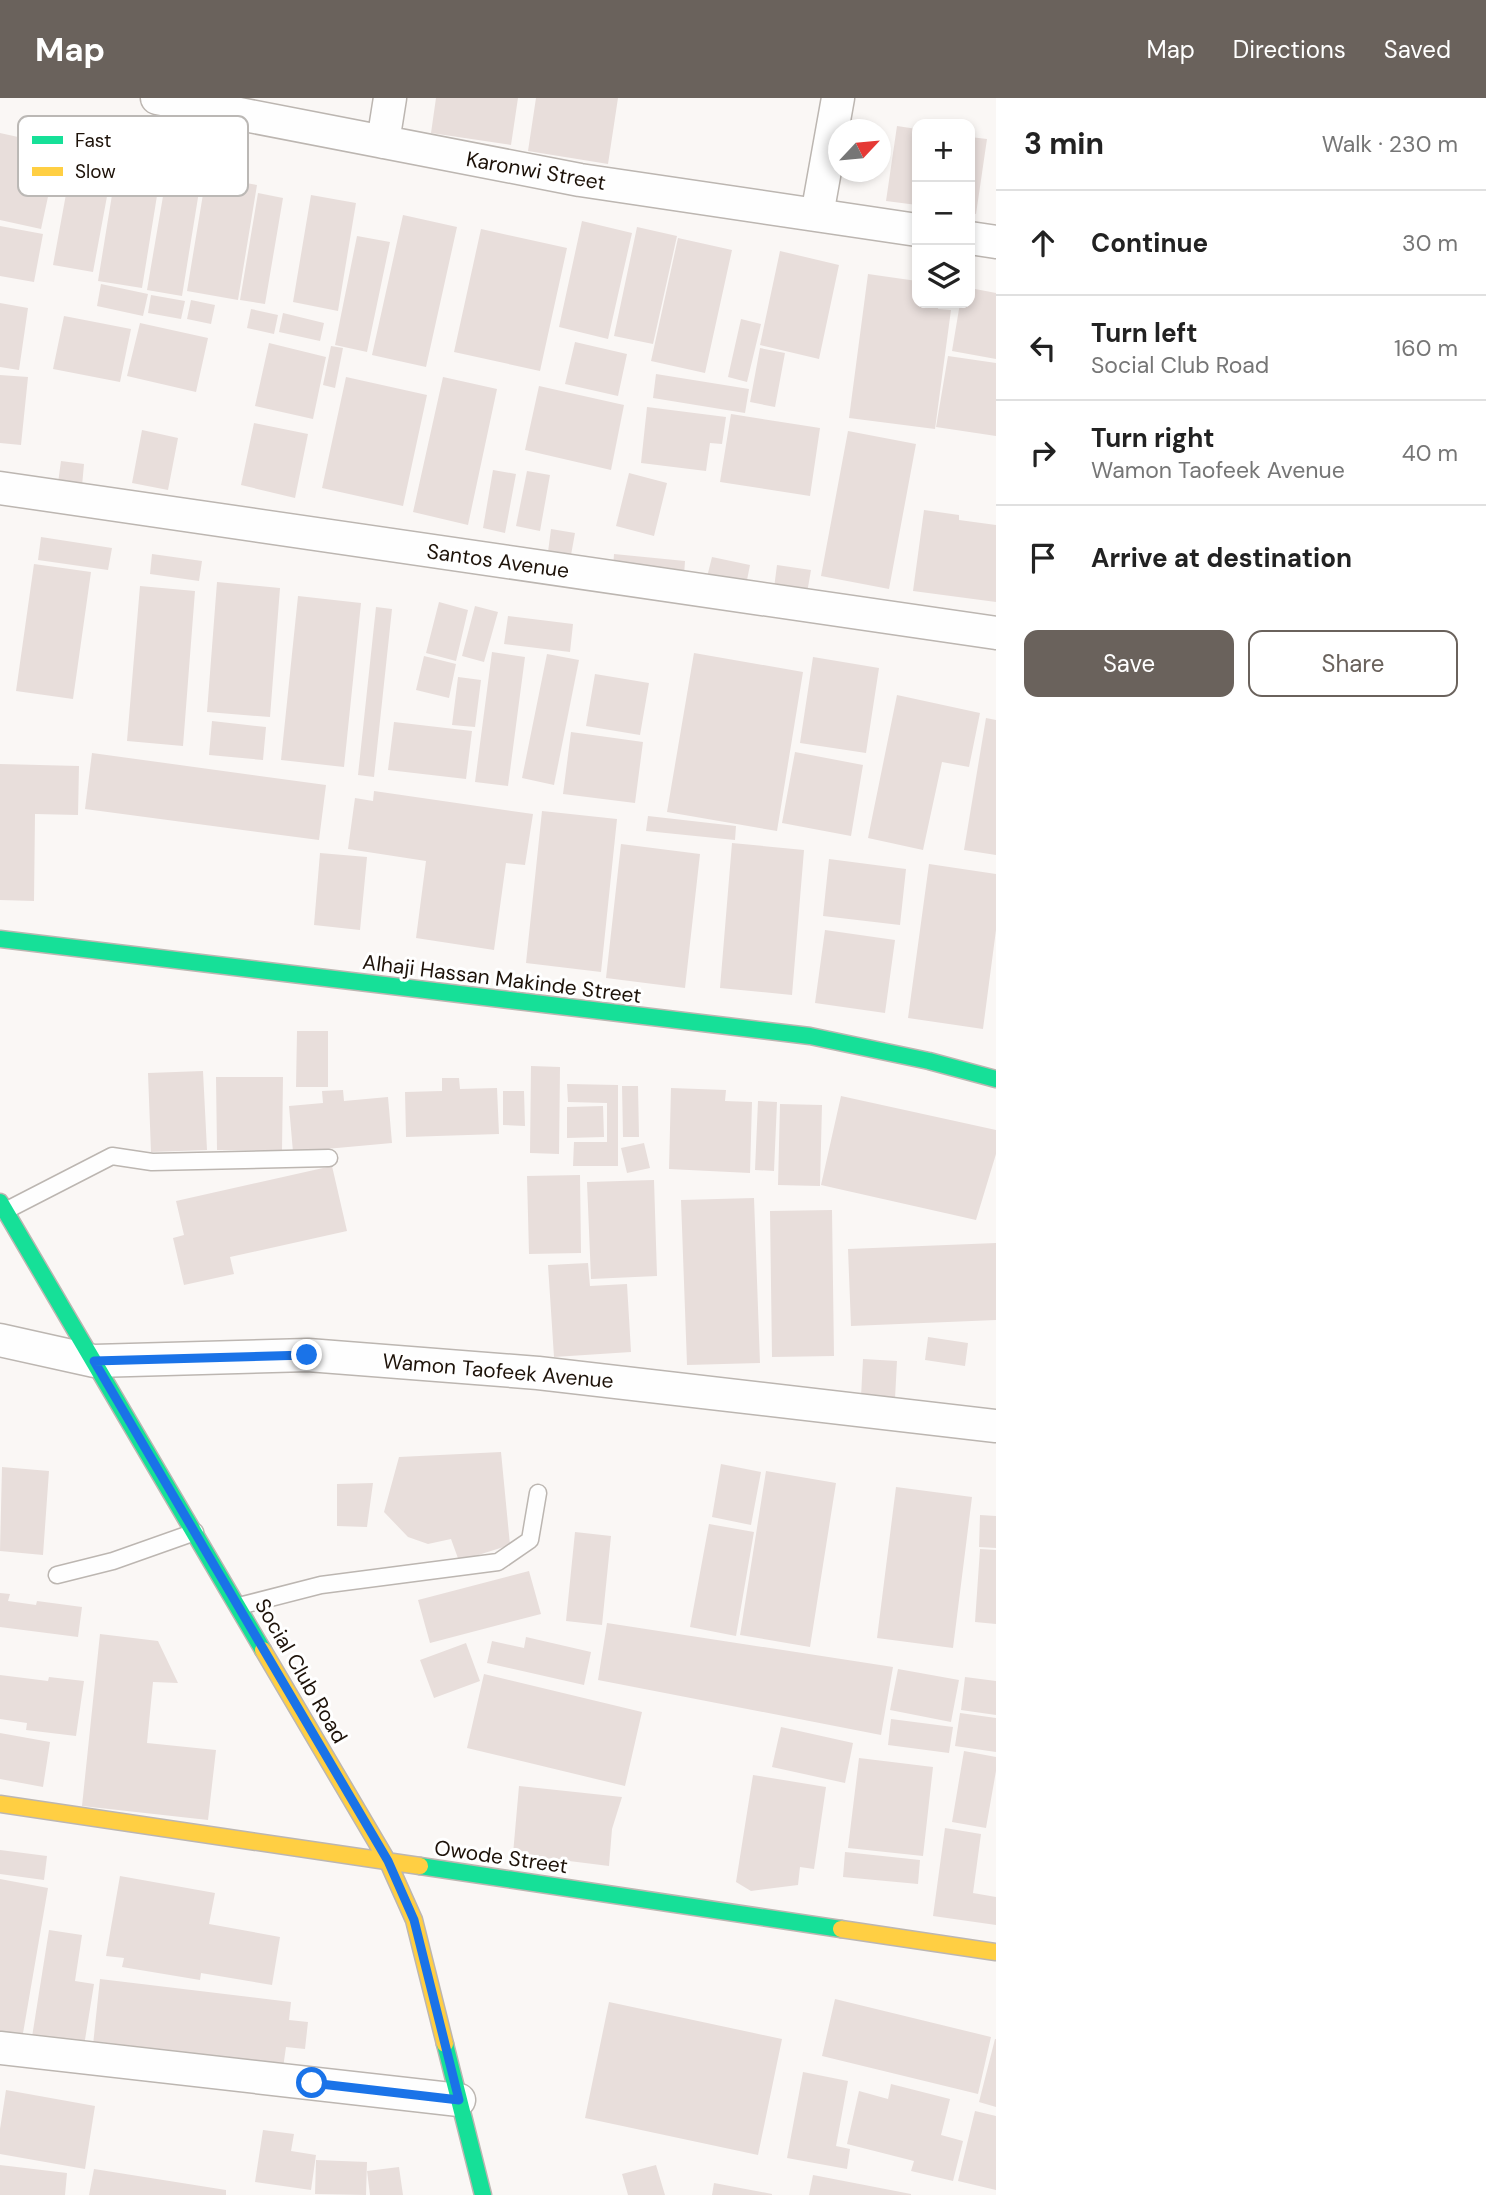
<!DOCTYPE html>
<meta charset="utf-8">
<style>
:root{--surface:#fff;--page:#f6f6f6;--text:#222;--muted:#767676;--line:#e0e0e0;--accent:#6a625c}
body{margin:0;font-family:"DM Sans",sans-serif;background:var(--page);color:var(--text)}
.controls{position:absolute;right:21px;top:21px;display:grid;overflow:hidden;border-radius:14px;box-shadow:0 4px 10px #0003}
.controls button{width:63px;height:63px;display:grid;place-items:center;padding:0;border:0;border-bottom:2px solid var(--line);background:var(--surface);color:var(--text);font:35px sans-serif}
.compass{position:absolute;left:828px;top:21px;width:63px;height:63px;border-radius:50%;background:var(--surface);box-shadow:0 4px 10px #0003;rotate:64deg}
.stop{position:absolute;width:21px;height:21px;margin:-16px;border:5px solid #1a73e8;border-radius:50%;background:#fff}
.stop.end{background:#1a73e8;border-color:#fff;box-shadow:0 2px 7px #0008}
.list{margin:0;padding:0;list-style:none}
h2{display:flex;justify-content:space-between;align-items:center;height:91px;margin:0;padding:0 28px;font-size:30px}
h2 small{font-size:23px;font-weight:400;color:var(--muted)}
.list li{display:grid;grid-template-columns:46px 1fr auto;gap:21px;align-items:center;box-sizing:border-box;height:105px;padding:0 28px;border-top:2px solid var(--line)}
.list b{display:block;font-size:26px;white-space:nowrap}
.list p{margin:0;font-size:23px;white-space:nowrap;color:var(--muted)}
.list em{font-size:23px;font-style:normal;color:var(--muted)}
.actions{display:flex;gap:14px;padding:21px 28px}
.actions a{flex:1;padding:16px 0;border:2px solid var(--accent);border-radius:14px;text-align:center;font-size:24px;color:var(--accent)}
.actions .main{background:var(--accent);color:#fff}
.icon{flex:none;width:38px;height:38px;fill:none;stroke:currentColor;stroke-width:2;stroke-linecap:round;stroke-linejoin:round}
.map{position:relative;flex:none;width:996px;height:2097px;overflow:hidden}
header{display:flex;align-items:center;gap:42px;box-sizing:border-box;height:98px;padding:0 35px;background:var(--accent);color:#fff}
header strong{font-size:33px}
nav{display:flex;gap:38px;margin-inline-start:auto;font-size:24px}
main{display:flex}
aside{flex:1;background:var(--surface)}
.map>svg:first-child{display:block}
.building{fill:#e8dedb}
.lines{fill:none;stroke-linecap:round;stroke-linejoin:round}
.lane-casing{stroke:#bcb6b1;stroke-width:19}
.street-casing{stroke:#bcb6b1;stroke-width:35}
.fast-casing{stroke:#bcb6b1;stroke-width:19}
.slow-casing{stroke:#bcb6b1;stroke-width:19}
.lane{stroke:#fefefe;stroke-width:16}
.street{stroke:#fefefe;stroke-width:32}
.fast{stroke:#16e098;stroke-width:16}
.slow{stroke:#ffcf43;stroke-width:16}
.route{stroke:#1a73e8;stroke-width:9}
.labels{text-anchor:middle;stroke-width:6;stroke-linejoin:round;paint-order:stroke}
.street-label{font-size:21px;fill:#1d1209;stroke:#fff}
.key{fill:#fff;stroke:#bbb8b5;stroke-width:2}
.key-label{font-size:19px;fill:#1d1209}
</style>
<header>
<strong>Map</strong>
<nav><a>Map</a><a>Directions</a><a>Saved</a></nav>
</header>
<main>
<div class="map">
<svg width="996" height="2097" viewBox="0 0 996 2097">
<rect width="100%" height="100%" fill="#faf7f5"/>
<path class="building" d="M 436,0 L 518,0 L 511,47 L 431,35 Z
M 536,0 L 618,0 L 608,66 L 528,53 Z
M 897,28 L 917,31 L 917,107 L 886,103 Z
M 0,35 L 59,48 L 41,131 L 0,122 Z
M 970,39 L 987,41 L 976,116 L 970,115 Z
M 73,58 L 113,66 L 93,174 L 53,167 Z
M 118,60 L 162,67 L 142,190 L 98,183 Z
M 168,69 L 202,75 L 182,198 L 147,192 Z
M 206,78 L 257,87 L 238,202 L 187,193 Z
M 258,95 L 283,100 L 265,206 L 240,202 Z
M 311,97 L 356,105 L 338,213 L 293,204 Z
M 403,117 L 457,129 L 426,269 L 372,257 Z
M 582,123 L 632,135 L 608,241 L 559,229 Z
M 0,128 L 43,136 L 34,184 L 0,178 Z
M 637,129 L 677,138 L 653,246 L 614,238 Z
M 481,131 L 567,150 L 540,273 L 454,254 Z
M 357,138 L 390,144 L 367,254 L 335,247 Z
M 678,140 L 732,152 L 705,275 L 651,263 Z
M 780,153 L 839,167 L 819,261 L 760,247 Z
M 868,176 L 917,183 L 917,205 L 939,205 L 938,211 L 951,212 L 935,331 L 849,320 Z
M 101,186 L 148,196 L 143,218 L 97,208 Z
M 970,190 L 996,195 L 996,261 L 952,253 L 960,205 L 970,205 Z
M 151,197 L 185,203 L 181,221 L 148,215 Z
M 191,202 L 215,207 L 211,226 L 187,221 Z
M 0,205 L 28,210 L 19,272 L 0,269 Z
M 251,211 L 278,217 L 274,236 L 247,230 Z
M 283,215 L 324,225 L 320,243 L 279,234 Z
M 64,218 L 131,231 L 120,284 L 53,271 Z
M 741,221 L 761,226 L 747,284 L 728,279 Z
M 140,225 L 208,240 L 196,294 L 127,278 Z
M 575,244 L 627,256 L 618,298 L 565,286 Z
M 269,245 L 326,259 L 313,321 L 255,308 Z
M 331,248 L 343,250 L 335,290 L 323,287 Z
M 760,250 L 785,255 L 775,309 L 750,304 Z
M 948,258 L 996,265 L 996,338 L 936,329 Z
M 656,276 L 749,291 L 745,315 L 653,300 Z
M 0,277 L 28,279 L 21,347 L 0,345 Z
M 346,279 L 427,297 L 403,408 L 322,390 Z
M 443,279 L 497,291 L 468,427 L 413,414 Z
M 539,288 L 624,307 L 611,372 L 525,352 Z
M 647,309 L 726,319 L 722,346 L 710,345 L 706,373 L 641,365 Z
M 731,316 L 820,330 L 810,398 L 720,384 Z
M 254,325 L 308,336 L 295,400 L 241,387 Z
M 142,332 L 178,340 L 168,392 L 132,385 Z
M 848,333 L 916,346 L 889,491 L 821,478 Z
M 61,363 L 84,366 L 82,388 L 58,385 Z
M 493,372 L 516,376 L 505,435 L 483,430 Z
M 527,373 L 550,377 L 540,433 L 516,428 Z
M 629,375 L 667,385 L 654,438 L 616,428 Z
M 924,412 L 959,417 L 959,422 L 996,427 L 996,504 L 913,493 Z
M 551,431 L 575,435 L 571,457 L 548,454 Z
M 41,439 L 112,450 L 108,472 L 38,462 Z
M 152,456 L 202,463 L 199,483 L 150,476 Z
M 614,456 L 685,463 L 684,478 L 613,471 Z
M 712,459 L 750,467 L 745,492 L 706,483 Z
M 34,466 L 91,474 L 73,601 L 16,593 Z
M 777,467 L 811,472 L 807,495 L 774,490 Z
M 217,484 L 280,490 L 270,619 L 207,614 Z
M 140,488 L 195,493 L 183,648 L 127,643 Z
M 298,498 L 361,505 L 344,669 L 281,662 Z
M 439,504 L 468,512 L 456,563 L 426,555 Z
M 475,508 L 498,514 L 484,564 L 462,558 Z
M 376,509 L 392,511 L 374,679 L 358,677 Z
M 508,518 L 573,526 L 570,554 L 504,546 Z
M 492,554 L 525,559 L 508,688 L 475,684 Z
M 694,555 L 803,574 L 777,733 L 667,714 Z
M 547,556 L 579,562 L 554,687 L 522,680 Z
M 424,558 L 456,566 L 449,600 L 416,592 Z
M 813,559 L 879,570 L 866,655 L 800,645 Z
M 595,576 L 649,585 L 640,637 L 586,628 Z
M 458,579 L 481,582 L 475,629 L 452,627 Z
M 897,597 L 980,615 L 969,669 L 942,664 L 923,752 L 868,740 Z
M 986,620 L 996,622 L 996,757 L 964,752 Z
M 212,623 L 266,629 L 263,662 L 209,657 Z
M 394,624 L 472,633 L 466,681 L 388,672 Z
M 571,634 L 643,644 L 635,705 L 563,696 Z
M 795,654 L 863,667 L 851,738 L 782,725 Z
M 92,655 L 326,687 L 319,742 L 85,711 Z
M 0,666 L 79,668 L 78,717 L 35,716 L 34,803 L 0,802 Z
M 374,693 L 533,716 L 525,767 L 506,765 L 494,852 L 416,840 L 426,763 L 348,751 L 355,700 L 373,703 Z
M 542,713 L 617,721 L 601,874 L 526,865 Z
M 648,718 L 736,728 L 735,742 L 646,733 Z
M 732,745 L 804,752 L 792,897 L 720,890 Z
M 621,746 L 700,756 L 685,890 L 606,880 Z
M 320,755 L 367,759 L 360,832 L 314,827 Z
M 829,761 L 906,771 L 900,827 L 823,818 Z
M 929,766 L 996,776 L 996,832 L 983,931 L 908,920 Z
M 825,832 L 895,842 L 885,915 L 815,905 Z
M 297,933 L 328,933 L 328,989 L 296,989 Z
M 531,968 L 560,969 L 559,1056 L 530,1055 Z
M 203,973 L 207,1052 L 151,1054 L 148,975 Z
M 216,979 L 283,979 L 282,1053 L 217,1052 Z
M 442,980 L 459,980 L 460,991 L 497,990 L 499,1036 L 406,1039 L 405,994 L 442,993 Z
M 567,986 L 618,987 L 618,1068 L 573,1068 L 574,1044 L 607,1044 L 607,1005 L 568,1004 Z
M 622,988 L 638,988 L 639,1039 L 623,1039 Z
M 671,990 L 726,992 L 725,1003 L 752,1004 L 750,1075 L 669,1071 Z
M 343,992 L 344,1003 L 388,999 L 392,1045 L 293,1054 L 289,1008 L 323,1005 L 322,993 Z
M 503,993 L 524,993 L 525,1028 L 503,1027 Z
M 841,998 L 996,1032 L 996,1056 L 976,1122 L 821,1087 Z
M 758,1003 L 777,1004 L 774,1073 L 755,1072 Z
M 780,1006 L 822,1007 L 820,1088 L 778,1087 Z
M 603,1008 L 604,1039 L 567,1040 L 567,1009 Z
M 644,1045 L 650,1070 L 627,1075 L 621,1050 Z
M 332,1068 L 347,1133 L 230,1159 L 234,1176 L 184,1187 L 173,1140 L 184,1137 L 176,1103 Z
M 580,1077 L 581,1155 L 529,1156 L 527,1078 Z
M 654,1082 L 657,1178 L 591,1181 L 587,1084 Z
M 754,1100 L 760,1265 L 687,1267 L 681,1102 Z
M 832,1112 L 834,1258 L 772,1259 L 770,1113 Z
M 996,1145 L 996,1222 L 851,1228 L 848,1151 Z
M 588,1165 L 590,1188 L 627,1186 L 631,1254 L 554,1259 L 548,1167 Z
M 928,1239 L 968,1245 L 965,1268 L 925,1262 Z
M 863,1261 L 897,1263 L 895,1301 L 861,1299 Z
M 501,1354 L 510,1447 L 459,1463 L 451,1441 L 428,1446 L 408,1439 L 384,1414 L 399,1359 Z
M 721,1366 L 761,1374 L 751,1427 L 712,1419 Z
M 2,1369 L 49,1373 L 43,1457 L 0,1453 Z
M 766,1373 L 836,1385 L 810,1549 L 740,1537 Z
M 373,1385 L 367,1429 L 337,1428 L 337,1386 Z
M 896,1389 L 972,1399 L 953,1550 L 877,1540 Z
M 980,1417 L 996,1418 L 996,1450 L 979,1449 Z
M 709,1426 L 754,1434 L 736,1538 L 690,1529 Z
M 575,1434 L 611,1438 L 602,1527 L 566,1523 Z
M 980,1451 L 996,1452 L 996,1526 L 975,1524 Z
M 529,1473 L 541,1516 L 430,1545 L 418,1502 Z
M 0,1495 L 10,1496 L 8,1503 L 36,1507 L 37,1503 L 82,1509 L 78,1539 L 0,1529 Z
M 607,1525 L 893,1569 L 881,1637 L 598,1582 Z
M 100,1536 L 158,1543 L 178,1585 L 153,1584 L 147,1645 L 216,1652 L 208,1722 L 82,1708 Z
M 526,1539 L 591,1554 L 584,1587 L 487,1565 L 492,1543 L 524,1550 Z
M 466,1545 L 480,1583 L 434,1600 L 420,1562 Z
M 898,1571 L 959,1582 L 951,1624 L 890,1612 Z
M 484,1576 L 642,1614 L 625,1688 L 467,1650 Z
M 0,1577 L 48,1583 L 49,1579 L 84,1583 L 76,1638 L 26,1632 L 27,1625 L 0,1621 Z
M 965,1579 L 996,1583 L 996,1617 L 961,1612 Z
M 960,1615 L 996,1620 L 996,1654 L 955,1648 Z
M 891,1621 L 953,1629 L 949,1655 L 888,1647 Z
M 781,1629 L 853,1645 L 845,1685 L 772,1669 Z
M 0,1635 L 50,1644 L 43,1689 L 0,1681 Z
M 964,1653 L 996,1659 L 996,1673 L 986,1730 L 952,1724 Z
M 859,1660 L 933,1669 L 923,1758 L 848,1750 Z
M 753,1677 L 826,1689 L 814,1771 L 800,1769 L 798,1787 L 751,1793 L 736,1784 Z
M 519,1688 L 622,1699 L 612,1731 L 609,1768 L 513,1756 Z
M 945,1730 L 981,1736 L 973,1795 L 996,1799 L 996,1827 L 933,1818 Z
M 0,1752 L 47,1758 L 44,1782 L 0,1776 Z
M 845,1754 L 920,1762 L 918,1786 L 843,1779 Z
M 120,1778 L 215,1795 L 209,1826 L 280,1839 L 272,1887 L 201,1875 L 200,1882 L 122,1869 L 124,1860 L 106,1858 Z
M 0,1781 L 48,1790 L 22,1941 L 0,1937 Z
M 49,1832 L 82,1837 L 75,1883 L 94,1886 L 84,1948 L 32,1939 Z
M 100,1881 L 291,1904 L 289,1922 L 308,1924 L 305,1951 L 286,1949 L 283,1970 L 93,1947 Z
M 835,1901 L 991,1939 L 978,1996 L 822,1958 Z
M 609,1904 L 782,1941 L 758,2057 L 585,2020 Z
M 995,1941 L 996,1941 L 996,2009 L 979,2004 Z
M 803,1974 L 848,1983 L 836,2048 L 850,2051 L 847,2071 L 787,2060 Z
M 891,1986 L 950,2001 L 941,2037 L 963,2043 L 953,2083 L 911,2073 L 914,2063 L 847,2046 L 859,1993 L 888,2001 Z
M 6,1992 L 95,2008 L 85,2071 L 0,2056 L 0,2031 Z
M 975,2013 L 996,2018 L 996,2092 L 958,2083 Z
M 263,2032 L 294,2036 L 291,2053 L 316,2057 L 311,2092 L 255,2084 Z
M 316,2062 L 367,2064 L 366,2097 L 315,2096 Z
M 0,2067 L 67,2075 L 65,2097 L 0,2097 Z
M 656,2067 L 665,2097 L 628,2097 L 622,2076 Z
M 399,2069 L 403,2097 L 370,2097 L 367,2073 Z
M 94,2071 L 226,2092 L 226,2097 L 89,2097 Z
M 813,2077 L 911,2096 L 911,2097 L 809,2097 Z
M 714,2085 L 772,2096 L 772,2097 L 712,2097 Z"/>
<g class="lines">
<g class="lane-casing">
<path id="lane" d="M 5,1113 L 112,1058 L 152,1064 L 329,1060
M 57,1477 L 113,1463 L 195,1434
M 239,1508 L 321,1487 L 498,1464 L 530,1442 L 538,1395"/>
</g>
<g class="street-casing">
<path id="street" d="M 157,0 L 580,82 L 917,132
M 383,44 L 390,0
M 817,117 L 838,0
M 970,140 L 996,144
M 0,390 L 996,535
M 0,1242 L 94,1263 L 308,1257 L 538,1275 L 996,1328
M 0,1950 L 459,2002"/>
</g>
<g class="fast-casing">
<path id="fast" d="M 0,841 L 810,938 L 929,963 L 996,981
M 0,1104 L 263,1552
M 420,1768 L 841,1831
M 445,1946 L 483,2097"/>
</g>
<g class="slow-casing">
<path id="slow" d="M 263,1552 L 388,1764 L 414,1822 L 445,1946
M 0,1706 L 420,1768
M 841,1831 L 996,1854"/>
</g>
<use href="#lane" class="lane"/>
<use href="#street" class="street"/>
<use href="#fast" class="fast"/>
<use href="#slow" class="slow"/>
</g>
<g class="lines">
<path class="route" d="M 307,1257 L 94,1263 L 388,1763 L 414,1822 L 459,2002 L 312,1985"/>
</g>
<g class="labels">
<g class="street-label">
<text transform="translate(536 73) rotate(10)" y="7">Karonwi Street</text>
<text transform="translate(498 463) rotate(8)" y="7">Santos Avenue</text>
<text transform="translate(502 881) rotate(7)" y="7">Alhaji Hassan Makinde Street</text>
<text transform="translate(498 1273) rotate(5)" y="7">Wamon Taofeek Avenue</text>
<text transform="translate(301 1573) rotate(60)" y="7">Social Club Road</text>
<text transform="translate(501 1759) rotate(8)" y="7">Owode Street</text>
</g>
</g>
<rect x="18" y="18" width="230" height="80" rx="10" class="key"/>
<rect x="32" y="38" width="31" height="8" fill="#16e098"/>
<rect x="32" y="69" width="31" height="9" fill="#ffcf43"/>
<g class="key-label">
<text x="75" y="49">Fast</text>
<text x="75" y="80">Slow</text>
</g>
</svg>
<div class="controls">
<button>+</button>
<button>−</button>
<button><svg class="icon" aria-label="layers" viewBox="0 0 24 24"><path d="M12 4l9 5-9 5-9-5zM3 14l9 5 9-5"/></svg></button>
</div>
<svg class="compass" viewBox="-18 -18 36 36"><path d="M0-13l5 13h-10z" fill="#e53935"/><path d="M0 13l5-13h-10z" fill="#767676"/></svg>
<div class="stop" style="left:312px;top:1985px"></div>
<div class="stop end" style="left:307px;top:1257px"></div>
</div>
<aside>
<h2>3 min<small>Walk · 230 m</small></h2>
<ul class="list">
<li><svg class="icon" aria-label="ahead" viewBox="0 0 24 24"><path d="M12 20V5M6 11l6-6 6 6"/></svg><div><b>Continue</b></div><em>30 m</em></li>
<li><svg class="icon" aria-label="left" viewBox="0 0 24 24"><path d="M17 20v-9H6M10 6l-5 5 5 5"/></svg><div><b>Turn left</b><p>Social Club Road</p></div><em>160 m</em></li>
<li><svg class="icon" aria-label="right" viewBox="0 0 24 24"><path d="M7 20v-9h11M14 6l5 5-5 5"/></svg><div><b>Turn right</b><p>Wamon Taofeek Avenue</p></div><em>40 m</em></li>
<li><svg class="icon" aria-label="arrive" viewBox="0 0 24 24"><path d="M6 21V4h12l-3 4 3 4H6"/></svg><div><b>Arrive at destination</b></div></li>
</ul>
<div class="actions"><a class="main">Save</a><a>Share</a></div>
</aside>
</main>
